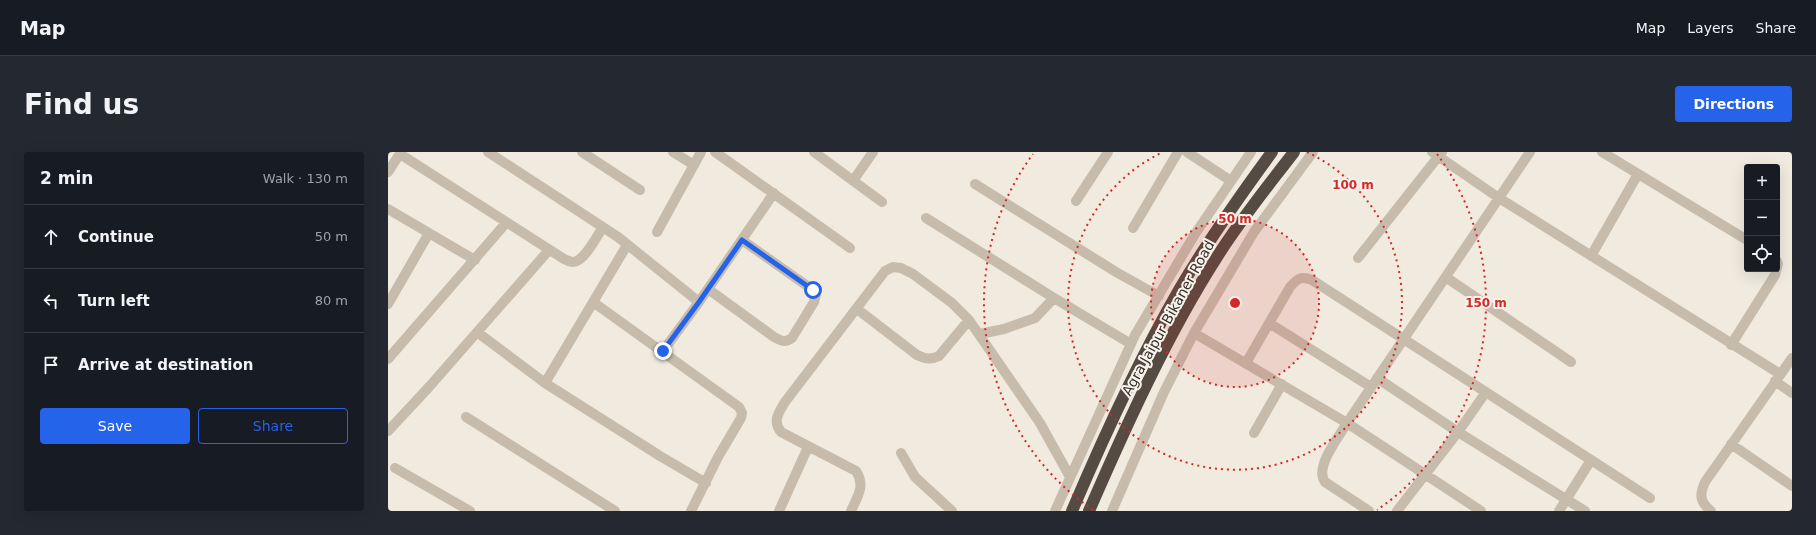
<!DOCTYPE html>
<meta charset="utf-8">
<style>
:root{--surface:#171b24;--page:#242831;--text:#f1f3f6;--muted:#9ea1a6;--line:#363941;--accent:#2563eb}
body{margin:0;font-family:"DejaVu Sans",sans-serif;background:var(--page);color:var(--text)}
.controls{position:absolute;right:12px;top:12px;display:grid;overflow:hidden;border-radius:4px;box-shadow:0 4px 16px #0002}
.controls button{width:36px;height:36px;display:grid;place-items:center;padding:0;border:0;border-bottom:1px solid var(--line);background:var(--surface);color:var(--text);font:20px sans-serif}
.stop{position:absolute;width:12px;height:12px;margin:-9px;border:3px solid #2563eb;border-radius:50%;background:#fff}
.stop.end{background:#2563eb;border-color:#fff;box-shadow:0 1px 4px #0008}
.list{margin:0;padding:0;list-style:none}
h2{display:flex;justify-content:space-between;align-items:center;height:52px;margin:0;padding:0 16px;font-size:17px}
h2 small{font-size:13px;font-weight:400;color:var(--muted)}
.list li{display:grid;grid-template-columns:26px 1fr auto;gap:12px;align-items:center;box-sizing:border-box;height:64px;padding:0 16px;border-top:1px solid var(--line)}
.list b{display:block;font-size:15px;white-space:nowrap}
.list em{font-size:13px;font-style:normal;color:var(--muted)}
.actions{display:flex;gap:8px;padding:12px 16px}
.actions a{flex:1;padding:9px 0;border:1px solid var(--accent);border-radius:4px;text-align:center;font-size:14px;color:var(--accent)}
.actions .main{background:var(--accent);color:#fff}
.icon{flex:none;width:22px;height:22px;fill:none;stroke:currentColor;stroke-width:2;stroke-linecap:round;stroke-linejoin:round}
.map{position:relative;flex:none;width:1404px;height:359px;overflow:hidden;border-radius:4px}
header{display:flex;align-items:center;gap:24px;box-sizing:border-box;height:56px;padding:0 20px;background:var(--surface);border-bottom:1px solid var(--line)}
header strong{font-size:19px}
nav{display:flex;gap:22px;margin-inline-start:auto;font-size:14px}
.intro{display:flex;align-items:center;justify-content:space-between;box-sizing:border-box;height:96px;padding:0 24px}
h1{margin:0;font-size:28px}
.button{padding:10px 18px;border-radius:4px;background:var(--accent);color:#fff;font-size:14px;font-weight:700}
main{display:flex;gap:24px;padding:0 24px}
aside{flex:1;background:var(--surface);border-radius:4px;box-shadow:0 4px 16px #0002}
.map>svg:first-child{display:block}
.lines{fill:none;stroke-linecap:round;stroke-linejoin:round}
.minor{stroke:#c7bcac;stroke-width:10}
.highway{stroke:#564b42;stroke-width:12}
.route{stroke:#2563eb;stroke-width:5}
.ring{fill:none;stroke:#d62828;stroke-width:2;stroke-dasharray:2 4}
.labels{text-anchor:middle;stroke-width:4;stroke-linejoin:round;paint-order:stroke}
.street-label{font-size:14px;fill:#362f2a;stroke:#f8f4eb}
.centre{fill:#d62828;stroke:#f8f4eb;stroke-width:2}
.ring-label{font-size:12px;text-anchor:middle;font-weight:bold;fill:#d62828;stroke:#f8f4eb;stroke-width:4;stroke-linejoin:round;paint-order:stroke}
</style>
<header>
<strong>Map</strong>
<nav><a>Map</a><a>Layers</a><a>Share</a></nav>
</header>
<div class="intro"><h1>Find us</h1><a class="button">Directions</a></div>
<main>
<aside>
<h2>2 min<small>Walk · 130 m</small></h2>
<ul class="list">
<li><svg class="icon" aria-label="ahead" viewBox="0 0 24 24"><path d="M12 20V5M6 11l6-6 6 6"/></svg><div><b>Continue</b></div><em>50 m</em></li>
<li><svg class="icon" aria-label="left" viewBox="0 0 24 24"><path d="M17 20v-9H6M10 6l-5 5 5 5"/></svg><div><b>Turn left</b></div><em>80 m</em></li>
<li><svg class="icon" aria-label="arrive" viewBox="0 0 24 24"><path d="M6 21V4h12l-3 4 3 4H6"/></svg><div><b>Arrive at destination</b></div></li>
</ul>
<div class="actions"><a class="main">Save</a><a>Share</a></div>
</aside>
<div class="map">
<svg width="1404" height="359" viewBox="0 0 1404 359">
<rect width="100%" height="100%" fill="#f0eadf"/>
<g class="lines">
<path class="minor" d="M 100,0 L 230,85 L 311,150
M 194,0 L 252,38
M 285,0 L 306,13
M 327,0 L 462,96
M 426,0 L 494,50
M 799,0 L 843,29
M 1044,0 L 1111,46 L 1392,222
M 1214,0 L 1359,88
M 12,2 L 176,107 C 178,108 182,110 185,110 C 196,110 209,84 215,75
M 0,20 L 13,0
M 465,29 L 485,0
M 587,32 L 728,120 L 771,144
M 688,49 L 720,0
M 0,57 L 87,108
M 538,66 L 666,146 L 743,192
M 745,76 L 790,0
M 269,80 L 313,0
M 1203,104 L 1250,22
M 970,106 L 1054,0
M 1059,126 L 1183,210
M 320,137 L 386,185 C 393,189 397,191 404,186 L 426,150 L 428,142 L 425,138 L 354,88
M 205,150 L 351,255 L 354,261 L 353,266 L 330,305 L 303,359
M 0,152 L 41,81
M 469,157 L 529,203 C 537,207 543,208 551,204 L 581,168
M 881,171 L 983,235
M 89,180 L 157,231 L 272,304 L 318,331
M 806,181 L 959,271 L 1093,359
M 592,182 L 616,177 L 647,166 L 666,146
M 1343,193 L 1387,123 L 1390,112 L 1389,109
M 275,199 L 311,150 L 386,41
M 0,207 L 118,71
M 858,211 L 902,135 C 910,126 913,124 924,128 L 1262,346
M 989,226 L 1070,280 L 1197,359
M 1387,229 L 1404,241
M 157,231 L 239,93
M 78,265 L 227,359
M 0,279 L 41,235 L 161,98
M 866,281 L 894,232
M 1343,292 L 1404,334
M 513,301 L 527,325 L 564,359
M 7,316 L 82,359
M 391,359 L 420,295
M 463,359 C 469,345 478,334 468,319 L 393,280 C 384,269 391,260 397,250 L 497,119 L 505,115 L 513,116 L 525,122 L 564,151 L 581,168 L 652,271 L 682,325
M 667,359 L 747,183 L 807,82 L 863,0
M 724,359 L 776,240 L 806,181 L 866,80 L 925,0
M 981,359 L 937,330 C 926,315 951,285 959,271 L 1142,0
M 1009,359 L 1070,280 L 1098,240
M 1171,359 L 1203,308
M 1323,359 C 1312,350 1311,343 1317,330 L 1404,206"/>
<path class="highway" d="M 684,359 C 716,284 750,209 791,138 C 819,90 851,45 884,0
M 701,359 C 738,274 779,183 829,105 C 852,68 880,34 906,0"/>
</g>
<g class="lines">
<path class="route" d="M 275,199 L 311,150 L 354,88 L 425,138"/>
</g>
<circle cx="847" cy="151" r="84" fill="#d62828" fill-opacity=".12"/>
<g class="ring">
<circle cx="847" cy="151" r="84"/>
<path d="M919 0A167 167 0 1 1 775 0"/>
<path d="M705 358A251 251 0 0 1 645 2M1049 2A251 251 0 0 1 989 358"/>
</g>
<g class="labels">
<g class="street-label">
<text transform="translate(780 166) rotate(-61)" y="5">Agra Jaipur Bikaner Road</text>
</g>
</g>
<circle cx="847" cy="151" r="6" class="centre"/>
<g class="ring-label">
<text x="965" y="37">100 m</text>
<text x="847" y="71">50 m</text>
<text x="1098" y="155">150 m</text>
</g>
</svg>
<div class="controls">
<button>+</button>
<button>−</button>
<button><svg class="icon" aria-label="locate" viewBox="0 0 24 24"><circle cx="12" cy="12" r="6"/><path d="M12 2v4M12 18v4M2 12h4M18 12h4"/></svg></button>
</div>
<div class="stop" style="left:425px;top:138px"></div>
<div class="stop end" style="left:275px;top:199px"></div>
</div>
</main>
